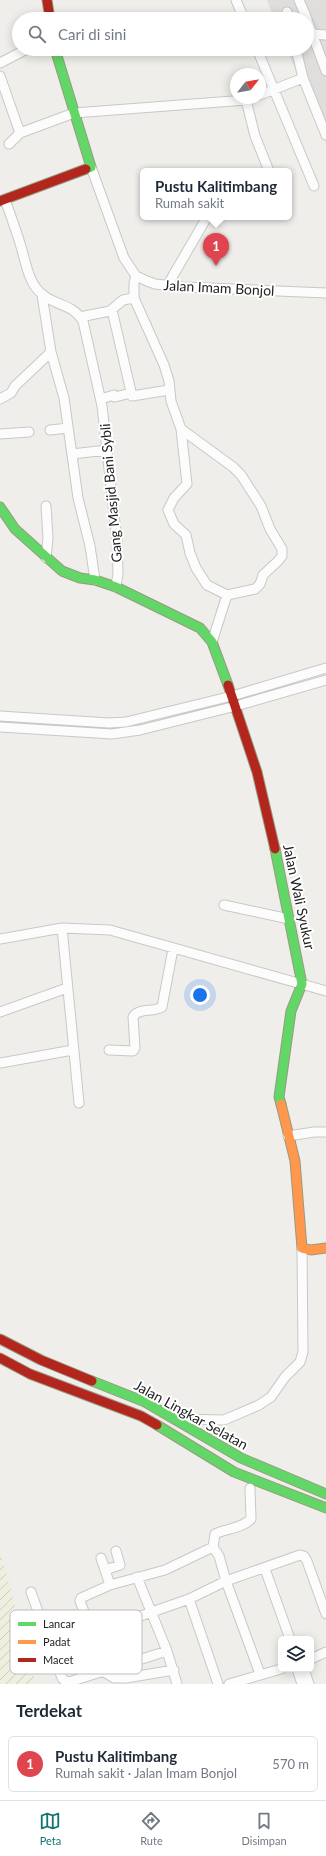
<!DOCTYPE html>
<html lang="id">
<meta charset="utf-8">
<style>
:root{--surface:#fff;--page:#f6f6f7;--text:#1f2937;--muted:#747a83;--line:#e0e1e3;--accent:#0f766e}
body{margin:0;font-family:Lato,sans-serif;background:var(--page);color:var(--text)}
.controls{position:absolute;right:12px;bottom:12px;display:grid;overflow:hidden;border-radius:6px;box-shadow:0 2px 10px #0003}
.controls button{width:36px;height:36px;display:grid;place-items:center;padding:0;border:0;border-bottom:1px solid var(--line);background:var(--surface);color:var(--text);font:20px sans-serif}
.compass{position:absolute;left:230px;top:68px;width:36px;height:36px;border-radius:50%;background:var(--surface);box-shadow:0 2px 10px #0003;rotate:59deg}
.you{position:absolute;left:200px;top:995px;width:14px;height:14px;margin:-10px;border:3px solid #fff;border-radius:50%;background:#1a73e8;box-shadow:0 0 0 6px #1a73e833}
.badge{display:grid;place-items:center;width:26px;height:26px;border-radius:50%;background:var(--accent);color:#fff;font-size:13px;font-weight:700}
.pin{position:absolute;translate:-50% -33px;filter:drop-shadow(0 1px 2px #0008)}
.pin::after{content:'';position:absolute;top:21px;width:14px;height:12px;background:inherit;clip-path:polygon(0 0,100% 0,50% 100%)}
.popup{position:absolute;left:140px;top:168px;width:152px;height:52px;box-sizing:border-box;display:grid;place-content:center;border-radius:6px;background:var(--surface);filter:drop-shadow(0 1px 3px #0005);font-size:13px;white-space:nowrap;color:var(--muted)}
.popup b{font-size:15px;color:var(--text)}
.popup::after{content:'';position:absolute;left:50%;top:100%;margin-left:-8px;border:8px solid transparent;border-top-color:var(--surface)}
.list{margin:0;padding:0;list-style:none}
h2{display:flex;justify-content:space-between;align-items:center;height:52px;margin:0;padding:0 16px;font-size:17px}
h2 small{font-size:13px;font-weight:400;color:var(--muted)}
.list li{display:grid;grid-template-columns:26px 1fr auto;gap:12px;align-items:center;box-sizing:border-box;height:56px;margin:0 8px 8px;padding:0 8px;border:1px solid var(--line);border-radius:6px}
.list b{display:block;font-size:15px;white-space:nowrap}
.list p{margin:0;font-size:13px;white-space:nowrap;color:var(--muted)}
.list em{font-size:13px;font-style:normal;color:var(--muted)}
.icon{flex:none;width:22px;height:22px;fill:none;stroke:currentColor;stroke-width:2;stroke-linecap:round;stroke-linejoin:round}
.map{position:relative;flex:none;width:326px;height:1684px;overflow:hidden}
.search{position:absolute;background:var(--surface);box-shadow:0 2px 10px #0003;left:12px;right:12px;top:12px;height:44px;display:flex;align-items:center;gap:10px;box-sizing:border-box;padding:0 14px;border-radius:22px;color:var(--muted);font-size:15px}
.sheet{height:116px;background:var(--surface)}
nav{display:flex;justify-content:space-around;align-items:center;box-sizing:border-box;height:56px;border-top:1px solid var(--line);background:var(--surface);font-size:11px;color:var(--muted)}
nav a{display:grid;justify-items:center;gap:2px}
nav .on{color:var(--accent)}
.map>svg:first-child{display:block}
.residential{fill:#dfdedc}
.farmland{fill:url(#farmland-furrows)}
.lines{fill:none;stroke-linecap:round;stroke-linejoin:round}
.street-casing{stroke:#c9c8c7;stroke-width:11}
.fast-casing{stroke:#999a82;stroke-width:11}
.slow-casing{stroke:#999a82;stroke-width:11}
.jam-casing{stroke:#999a82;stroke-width:11}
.street{stroke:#fdfcfc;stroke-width:9}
.fast{stroke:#63d668;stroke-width:9}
.slow{stroke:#ff974d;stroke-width:9}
.jam{stroke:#b3261e;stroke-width:9}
.labels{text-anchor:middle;stroke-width:4;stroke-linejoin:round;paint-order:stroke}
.street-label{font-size:14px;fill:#222;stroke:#fff}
.key{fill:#fff;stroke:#bdbdbd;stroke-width:1}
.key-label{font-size:11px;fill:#222}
</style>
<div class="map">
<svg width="326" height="1684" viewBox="0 0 326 1684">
<defs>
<pattern id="farmland-furrows" width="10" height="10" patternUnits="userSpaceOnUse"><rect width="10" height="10" fill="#efefdf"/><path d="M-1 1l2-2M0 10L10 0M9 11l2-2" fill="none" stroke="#cdcdbf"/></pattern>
</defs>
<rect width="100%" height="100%" fill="#f0eeeb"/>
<path class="residential" d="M 267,0 L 326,0 L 326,144 L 287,49 L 307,49 L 307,19 L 274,19 Z"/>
<path class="farmland" d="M 0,1550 L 36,1684 L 0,1684 Z"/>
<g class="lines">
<g class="street-casing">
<path id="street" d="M 236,0 L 244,19
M 299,0 L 307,19
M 287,12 L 288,19
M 307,20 L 326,71
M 313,34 L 326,35
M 257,49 L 314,186
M 296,49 L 303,78 L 326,135
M 0,63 L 27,49
M 0,76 L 20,133
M 260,95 L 303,78
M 246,100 L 255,136 L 269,171
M 9,144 L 20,133 L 74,113 L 246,100 L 252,98
M 91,167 L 124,258 L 136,276 L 147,281 L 155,284 L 183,287 L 326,293
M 5,200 C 11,216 17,233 22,250 C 26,264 29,284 42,294 C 55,306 72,303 83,321 L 102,406 L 117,540 L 118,573 L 116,587
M 136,276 L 134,283 L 134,298 L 164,365 L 169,381 L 171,401 L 181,429 L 233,467 L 241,475 L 261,506 L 270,529 L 282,549 L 282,556 L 278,561 L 263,575 L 260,584 L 255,589 L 227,595 L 207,585 L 196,568 L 190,553 L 186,535 L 174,524 L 168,510 L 174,498 L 187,484 L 181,429
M 167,286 L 207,217
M 42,295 L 51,352 L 64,398 L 78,498 L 90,546 L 95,580
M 112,310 L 132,396 L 169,390
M 80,317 L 110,311 L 123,300 L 134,298
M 0,399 L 11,393 L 15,386 L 51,352
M 101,399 L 114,395 L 115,397 L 131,393
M 50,430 L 68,428
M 0,434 L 29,432
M 72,454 L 107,450
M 46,558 L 48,538 L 46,506
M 212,642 L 227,595
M 0,716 L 109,723 L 126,722 L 232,696 L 326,668
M 0,727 L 112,734 L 140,730 L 236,706 L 326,680
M 224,905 L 289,919
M 62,928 L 79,1103
M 0,939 L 62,928 L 110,930 L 326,991
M 0,1012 L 67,988
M 109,1050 L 133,1051 L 135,1048 L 133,1017 C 139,1007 153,1013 162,1007 L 173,949
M 0,1063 L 73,1050
M 288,1136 L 314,1132 L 326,1132
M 179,1419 L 224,1420 L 259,1405 L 271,1397 L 285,1377 L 300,1362 L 303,1352 L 302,1248
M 250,1488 L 251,1519 C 243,1528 225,1529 215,1534 L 213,1547 L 219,1556 L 226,1581 L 260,1674
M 101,1558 L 110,1585
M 265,1569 L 290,1639
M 105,1570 L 120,1565 L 116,1551
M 137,1577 L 167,1651 L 177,1684
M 31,1592 L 62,1678 L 65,1681 L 69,1682 L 167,1651
M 189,1599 L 218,1684
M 92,1633 L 189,1599 L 226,1581 L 300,1555 L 304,1556 L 307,1561 L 326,1614
M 311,1659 L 326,1652
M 297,1669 L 302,1684
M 304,1669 L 309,1684
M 174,1670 L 126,1678 L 114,1678 L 104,1672 L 92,1633 L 80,1601 L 81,1598 L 110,1585 L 165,1570 L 213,1547
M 229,1684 L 281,1669"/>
</g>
<g class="fast-casing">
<path id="fast" d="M 55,49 L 91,167 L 86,169
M 0,507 L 15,529 L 62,571 L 80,578 L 95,580 L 116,587 L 200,628 L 212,642 L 228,685
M 275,849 L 302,984 L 291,1011 L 279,1097 L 281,1104
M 92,1381 L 145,1402 L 241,1458 L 326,1494
M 157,1425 L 234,1472 L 326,1508"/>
</g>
<g class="slow-casing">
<path id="slow" d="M 281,1104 L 295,1161 L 302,1248 L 311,1250 L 326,1248"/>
</g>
<g class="jam-casing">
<path id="jam" d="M 47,0 L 50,19
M 0,201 L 86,169
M 228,685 L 257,772 L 275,849
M 0,1339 L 41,1360 L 92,1381
M 0,1358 L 30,1374 L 141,1416 L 157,1425"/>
</g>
<use href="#street" class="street"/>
<use href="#fast" class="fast"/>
<use href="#slow" class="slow"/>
<use href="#jam" class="jam"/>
</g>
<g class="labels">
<g class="street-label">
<text transform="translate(219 288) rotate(3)" y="5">Jalan Imam Bonjol</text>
<text transform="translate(111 493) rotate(-95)" y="5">Gang Masjid Bani Sybli</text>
<text transform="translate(299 897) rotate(78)" y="5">Jalan Wali Syukur</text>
<text transform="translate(191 1415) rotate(29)" y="5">Jalan Lingkar Selatan</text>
</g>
</g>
<rect x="10" y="1610" width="132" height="64" rx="6" class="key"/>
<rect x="18" y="1622" width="18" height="4" fill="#63d668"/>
<rect x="18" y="1640" width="18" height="4" fill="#ff974d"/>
<rect x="18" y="1658" width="18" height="4" fill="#b3261e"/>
<g class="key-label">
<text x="43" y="1628">Lancar</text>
<text x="43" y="1646">Padat</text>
<text x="43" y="1664">Macet</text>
</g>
</svg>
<div class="controls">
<button><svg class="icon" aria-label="layers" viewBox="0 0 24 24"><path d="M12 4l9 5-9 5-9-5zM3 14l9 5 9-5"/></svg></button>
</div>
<svg class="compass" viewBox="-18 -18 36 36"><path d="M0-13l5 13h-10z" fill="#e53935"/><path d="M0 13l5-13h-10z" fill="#747a83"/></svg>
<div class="you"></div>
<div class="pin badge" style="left:216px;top:266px;background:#e0444e">1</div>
<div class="popup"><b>Pustu Kalitimbang</b>Rumah sakit</div>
<div class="search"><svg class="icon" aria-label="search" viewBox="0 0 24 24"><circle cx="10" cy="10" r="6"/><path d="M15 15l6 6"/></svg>Cari di sini</div>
</div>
<section class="sheet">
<h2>Terdekat<small></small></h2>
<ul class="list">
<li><span class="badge" style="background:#e0444e">1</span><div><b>Pustu Kalitimbang</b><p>Rumah sakit · Jalan Imam Bonjol</p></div><em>570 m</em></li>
</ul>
</section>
<nav>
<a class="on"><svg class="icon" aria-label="map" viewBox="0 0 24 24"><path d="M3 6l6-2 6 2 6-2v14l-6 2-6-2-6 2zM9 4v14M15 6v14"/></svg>Peta</a>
<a><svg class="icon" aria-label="directions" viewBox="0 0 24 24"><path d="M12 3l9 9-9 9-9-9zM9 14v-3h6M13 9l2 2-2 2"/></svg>Rute</a>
<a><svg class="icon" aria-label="saved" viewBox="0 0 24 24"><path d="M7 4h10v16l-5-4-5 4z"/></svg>Disimpan</a>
</nav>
